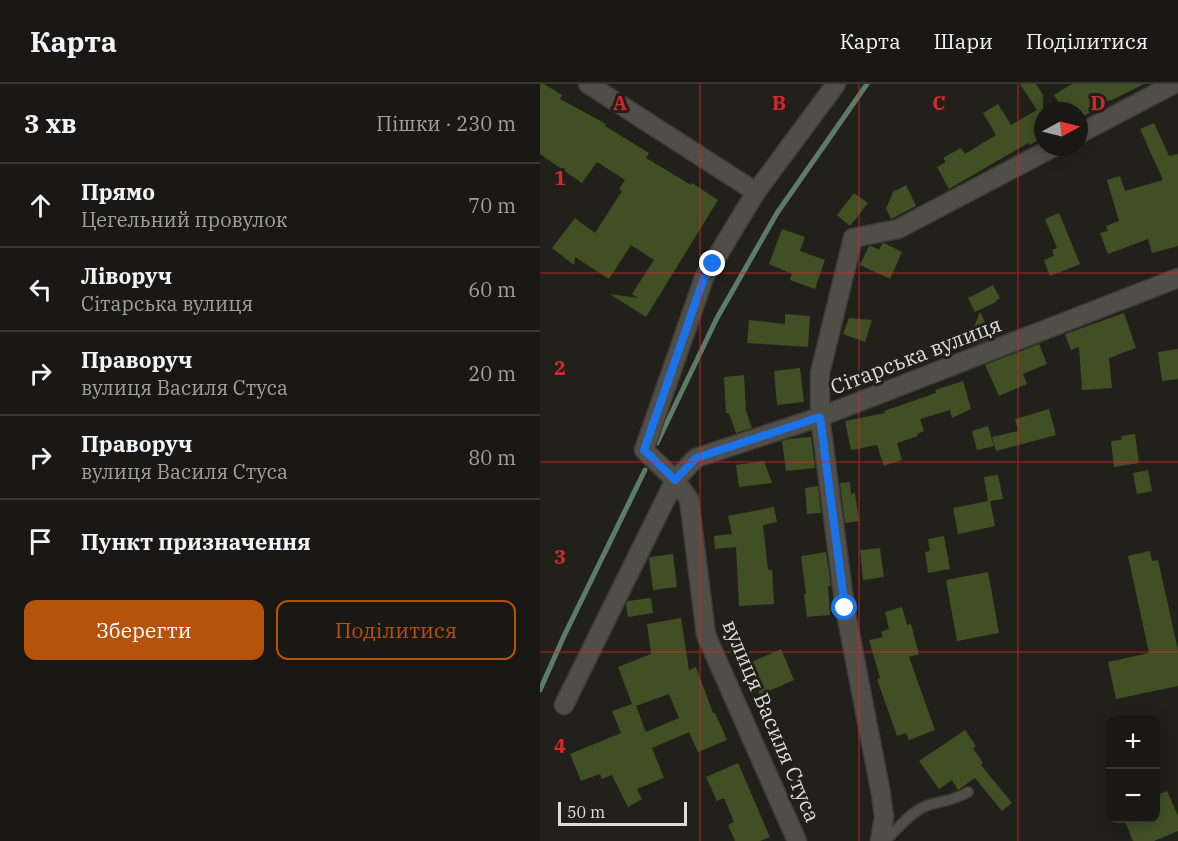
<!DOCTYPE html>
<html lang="uk">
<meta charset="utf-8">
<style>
:root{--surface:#1a1814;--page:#23211d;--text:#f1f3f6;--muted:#9fa0a0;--line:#383734;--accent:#b45309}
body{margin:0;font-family:"IBM Plex Serif",serif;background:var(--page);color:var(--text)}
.controls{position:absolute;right:18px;bottom:18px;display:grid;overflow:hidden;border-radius:12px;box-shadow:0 3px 15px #0003}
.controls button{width:54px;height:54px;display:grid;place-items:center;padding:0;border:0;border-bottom:2px solid var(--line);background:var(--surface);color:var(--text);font:30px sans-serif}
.compass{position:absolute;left:494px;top:18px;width:54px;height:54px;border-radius:50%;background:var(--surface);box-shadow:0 3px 15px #0003;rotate:83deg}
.scale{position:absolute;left:18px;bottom:15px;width:129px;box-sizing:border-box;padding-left:6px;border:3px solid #dddcd8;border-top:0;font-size:16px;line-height:21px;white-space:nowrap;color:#dddcd8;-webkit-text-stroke:4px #22201a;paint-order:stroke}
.stop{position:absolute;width:18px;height:18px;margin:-14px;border:4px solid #1a73e8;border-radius:50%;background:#fff}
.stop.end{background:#1a73e8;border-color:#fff;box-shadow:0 2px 6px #0008}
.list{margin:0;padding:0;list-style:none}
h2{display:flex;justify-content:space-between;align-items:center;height:78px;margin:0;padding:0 24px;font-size:26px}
h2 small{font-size:20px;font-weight:400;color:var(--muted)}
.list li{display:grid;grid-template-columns:39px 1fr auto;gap:18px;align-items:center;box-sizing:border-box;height:84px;padding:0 24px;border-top:2px solid var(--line)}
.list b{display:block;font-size:22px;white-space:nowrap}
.list p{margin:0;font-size:20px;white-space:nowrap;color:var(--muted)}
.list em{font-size:20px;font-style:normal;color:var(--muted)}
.actions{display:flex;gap:12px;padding:18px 24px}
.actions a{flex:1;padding:14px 0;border:2px solid var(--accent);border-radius:12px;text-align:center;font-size:21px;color:var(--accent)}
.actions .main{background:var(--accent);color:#fff}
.icon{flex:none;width:33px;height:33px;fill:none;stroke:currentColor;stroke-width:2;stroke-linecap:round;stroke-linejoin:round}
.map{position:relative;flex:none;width:638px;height:757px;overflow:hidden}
header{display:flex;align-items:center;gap:36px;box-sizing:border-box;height:84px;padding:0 30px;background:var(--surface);border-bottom:2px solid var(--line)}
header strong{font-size:28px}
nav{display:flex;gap:33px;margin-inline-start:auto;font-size:21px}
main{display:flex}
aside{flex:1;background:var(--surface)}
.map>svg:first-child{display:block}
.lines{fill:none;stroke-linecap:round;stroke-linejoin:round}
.stream{stroke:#5c7c67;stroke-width:5}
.building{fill:#415024;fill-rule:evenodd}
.service-casing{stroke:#3d3c38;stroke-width:12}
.minor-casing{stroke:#3d3c38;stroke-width:21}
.service{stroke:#504e47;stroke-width:9}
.minor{stroke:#504e47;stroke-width:18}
.route{stroke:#1a73e8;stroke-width:8}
.grid{fill:none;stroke:#d62828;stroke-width:1.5;stroke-opacity:0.55}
.labels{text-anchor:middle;stroke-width:6;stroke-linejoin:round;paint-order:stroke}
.street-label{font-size:21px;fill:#dddcd8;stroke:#22201a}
.grid-label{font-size:20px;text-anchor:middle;font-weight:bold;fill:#d62828;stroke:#22201a;stroke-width:6;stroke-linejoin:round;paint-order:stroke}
</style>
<header>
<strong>Карта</strong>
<nav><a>Карта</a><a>Шари</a><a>Поділитися</a></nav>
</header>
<main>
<aside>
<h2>3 хв<small>Пішки · 230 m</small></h2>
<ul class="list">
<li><svg class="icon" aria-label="ahead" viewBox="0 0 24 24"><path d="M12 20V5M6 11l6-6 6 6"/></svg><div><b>Прямо</b><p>Цегельний провулок</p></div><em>70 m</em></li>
<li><svg class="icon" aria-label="left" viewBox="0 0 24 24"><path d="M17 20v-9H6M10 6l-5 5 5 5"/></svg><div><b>Ліворуч</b><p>Сітарська вулиця</p></div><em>60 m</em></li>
<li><svg class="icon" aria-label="right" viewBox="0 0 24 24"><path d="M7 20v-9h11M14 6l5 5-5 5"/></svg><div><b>Праворуч</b><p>вулиця Василя Стуса</p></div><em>20 m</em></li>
<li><svg class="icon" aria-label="right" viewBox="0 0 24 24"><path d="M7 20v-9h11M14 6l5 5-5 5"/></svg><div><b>Праворуч</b><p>вулиця Василя Стуса</p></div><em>80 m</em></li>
<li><svg class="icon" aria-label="arrive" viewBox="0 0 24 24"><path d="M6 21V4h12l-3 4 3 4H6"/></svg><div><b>Пункт призначення</b></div></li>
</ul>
<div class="actions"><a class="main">Зберегти</a><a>Поділитися</a></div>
</aside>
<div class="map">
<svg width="638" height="757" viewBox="0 0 638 757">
<rect width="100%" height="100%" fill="#22201a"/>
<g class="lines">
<path class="stream" d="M 117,359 L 177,234 L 237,129 L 327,0
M 0,606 L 24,552 L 105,386"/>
</g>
<path class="building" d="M 0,0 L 4,0 L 22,11 L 20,15 L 66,40 L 65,42 L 109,69 L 106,74 L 151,101 L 152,99 L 178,116 L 106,233 L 70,210 L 98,214 L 92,210 L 114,176 L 91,161 L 69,195 L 35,173 L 34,181 L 12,164 L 35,134 L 55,149 L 82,107 L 79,105 L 85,96 L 57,78 L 42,99 L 0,70 Z
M 480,0 L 496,0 L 503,11 L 503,53 L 490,61 L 488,59 L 409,105 L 397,83 L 406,78 L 403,74 L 421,64 L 425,70 L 456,51 L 443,29 L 458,20 L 471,41 L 497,26 Z
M 532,0 L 604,0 L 570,17 L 570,16 L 539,35 L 539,27 L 524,27 L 514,11 Z
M 614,39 L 629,72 L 638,70 L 638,162 L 612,169 L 608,155 L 568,170 L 560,149 L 568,147 L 566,142 L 579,137 L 567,96 L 580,92 L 585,107 L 623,96 L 600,45 Z
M 366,101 L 376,122 L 351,135 L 346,125 L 353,108 Z
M 314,109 L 328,119 L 310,142 L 297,131 Z
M 519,129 L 540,180 L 510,192 L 504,176 L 514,172 L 512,166 L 517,164 L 505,135 Z
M 242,145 L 265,153 L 260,167 L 285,176 L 275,205 L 250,196 L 252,190 L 229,180 Z
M 344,159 L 362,168 L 350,195 L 320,181 L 329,162 L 331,162 L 339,166 L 342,160 Z
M 453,201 L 460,214 L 455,217 L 456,218 L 435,228 L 428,214 Z
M 440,228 L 453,254 L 436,260 L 431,250 Z
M 584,229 L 596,264 L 569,274 L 572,304 L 542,306 L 539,263 L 531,266 L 525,250 Z
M 245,230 L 270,232 L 268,263 L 207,259 L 209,236 L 245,240 Z
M 309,234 L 332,236 L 325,258 L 303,250 Z
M 499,260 L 507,280 L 483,290 L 487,300 L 459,312 L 445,281 Z
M 638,265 L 638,295 L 622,297 L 618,268 Z
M 260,284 L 264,318 L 237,321 L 234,287 Z
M 204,291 L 206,327 L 212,344 L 196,349 L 189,329 L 186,329 L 184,293 Z
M 423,297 L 431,325 L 412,334 L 410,326 L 380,335 L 384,347 L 377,350 L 378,352 L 357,359 L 362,376 L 344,382 L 337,361 L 311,366 L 305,337 L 345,329 L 344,327 L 396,309 L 395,306 Z
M 509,325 L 516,351 L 456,367 L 452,353 L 478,347 L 475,335 Z
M 448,342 L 454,362 L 437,366 L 432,347 Z
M 595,350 L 599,379 L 574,383 L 571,357 L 582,356 L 581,352 Z
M 271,353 L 275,384 L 246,387 L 242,357 L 249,355 Z
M 224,377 L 232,399 L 199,403 L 196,381 Z
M 608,386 L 612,407 L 597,410 L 593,389 Z
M 458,391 L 463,415 L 450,417 L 455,442 L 418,450 L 413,424 L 448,417 L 444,393 Z
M 310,398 L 311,410 L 315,409 L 319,437 L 305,439 L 300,399 Z
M 278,402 L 281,429 L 267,430 L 265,404 Z
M 234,423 L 237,438 L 223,441 L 228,486 L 232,486 L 234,520 L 199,522 L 196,463 L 175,465 L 174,452 L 192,450 L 188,432 Z
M 404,452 L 410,485 L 388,489 L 385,468 L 390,467 L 388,455 Z
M 340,464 L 344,493 L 323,496 L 320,466 Z
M 610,467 L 612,477 L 618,476 L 638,566 L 638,602 L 576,615 L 568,578 L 609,569 L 588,472 Z
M 286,468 L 291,502 L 288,502 L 290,531 L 267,533 L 264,510 L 266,510 L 261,472 Z
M 133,470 L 137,503 L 113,506 L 109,475 L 110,473 Z
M 448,488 L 459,549 L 417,557 L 406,496 Z
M 111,514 L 113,529 L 88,533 L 86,520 L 88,517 Z
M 362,523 L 367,541 L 371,540 L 379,570 L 369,573 L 395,646 L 369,656 L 366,649 L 357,652 L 337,595 L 340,594 L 329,556 L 343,553 L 341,548 L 349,545 L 345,528 Z
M 141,534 L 149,586 L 156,583 L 173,629 L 175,629 L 187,656 L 158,668 L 149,648 L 112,664 L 124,694 L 97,705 L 102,715 L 88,723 L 72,691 L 62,695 L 60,690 L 41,697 L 30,670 L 81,649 L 72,627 L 92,620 L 78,583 L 111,570 L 107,540 ZM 129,610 L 139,634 L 106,648 L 96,622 Z
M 241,565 L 254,596 L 220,611 L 207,580 Z
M 425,646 L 436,662 L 433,664 L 443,679 L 441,681 L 472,719 L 462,727 L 435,694 L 418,706 L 412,696 L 399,705 L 379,677 Z
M 198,679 L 230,753 L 220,757 L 195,757 L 188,741 L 194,738 L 184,714 L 177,717 L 166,693 Z
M 627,707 L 638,732 L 638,747 L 614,757 L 593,757 L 584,735 L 615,735 L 615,712 Z"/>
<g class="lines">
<g class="service-casing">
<path id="service" d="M 345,757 C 356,746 372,727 386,722 C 402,716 412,718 428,708"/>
</g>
<g class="minor-casing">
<path id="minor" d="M 48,0 L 216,108
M 539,50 L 634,0
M 24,621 L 135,396 L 156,374 L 280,333 L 638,194
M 257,757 L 166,551 L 149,415 L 135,396 L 104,366 L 164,194 L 216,108 L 296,0
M 340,757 L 344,733 L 341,710 L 305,524 L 280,333 L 280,289 L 313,154 L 358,145 L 514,63"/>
</g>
<use href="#service" class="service"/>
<use href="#minor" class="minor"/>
</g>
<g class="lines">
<path class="route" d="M 173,180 L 164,194 L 104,366 L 135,396 L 156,374 L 280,333 L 305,524"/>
</g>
<path class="grid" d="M 160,0 L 160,757M 319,0 L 319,757M 478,0 L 478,757M 0,189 L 638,189M 0,378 L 638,378M 0,568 L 638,568"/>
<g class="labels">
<g class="street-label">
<text transform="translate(376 272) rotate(-21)" y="7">Сітарська вулиця</text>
<text transform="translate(231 637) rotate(67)" y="7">вулиця Василя Стуса</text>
</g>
</g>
<g class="grid-label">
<text x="80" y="26">A</text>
<text x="239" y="26">B</text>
<text x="399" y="26">C</text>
<text x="558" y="26">D</text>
<text x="20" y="101">1</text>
<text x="20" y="291">2</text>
<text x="20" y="480">3</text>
<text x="20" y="669">4</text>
</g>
</svg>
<div class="controls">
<button>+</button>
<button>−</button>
</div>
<svg class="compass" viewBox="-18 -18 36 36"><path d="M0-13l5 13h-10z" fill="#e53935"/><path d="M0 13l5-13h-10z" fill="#9fa0a0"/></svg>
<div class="scale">50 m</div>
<div class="stop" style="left:305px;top:524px"></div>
<div class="stop end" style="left:173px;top:180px"></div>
</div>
</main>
